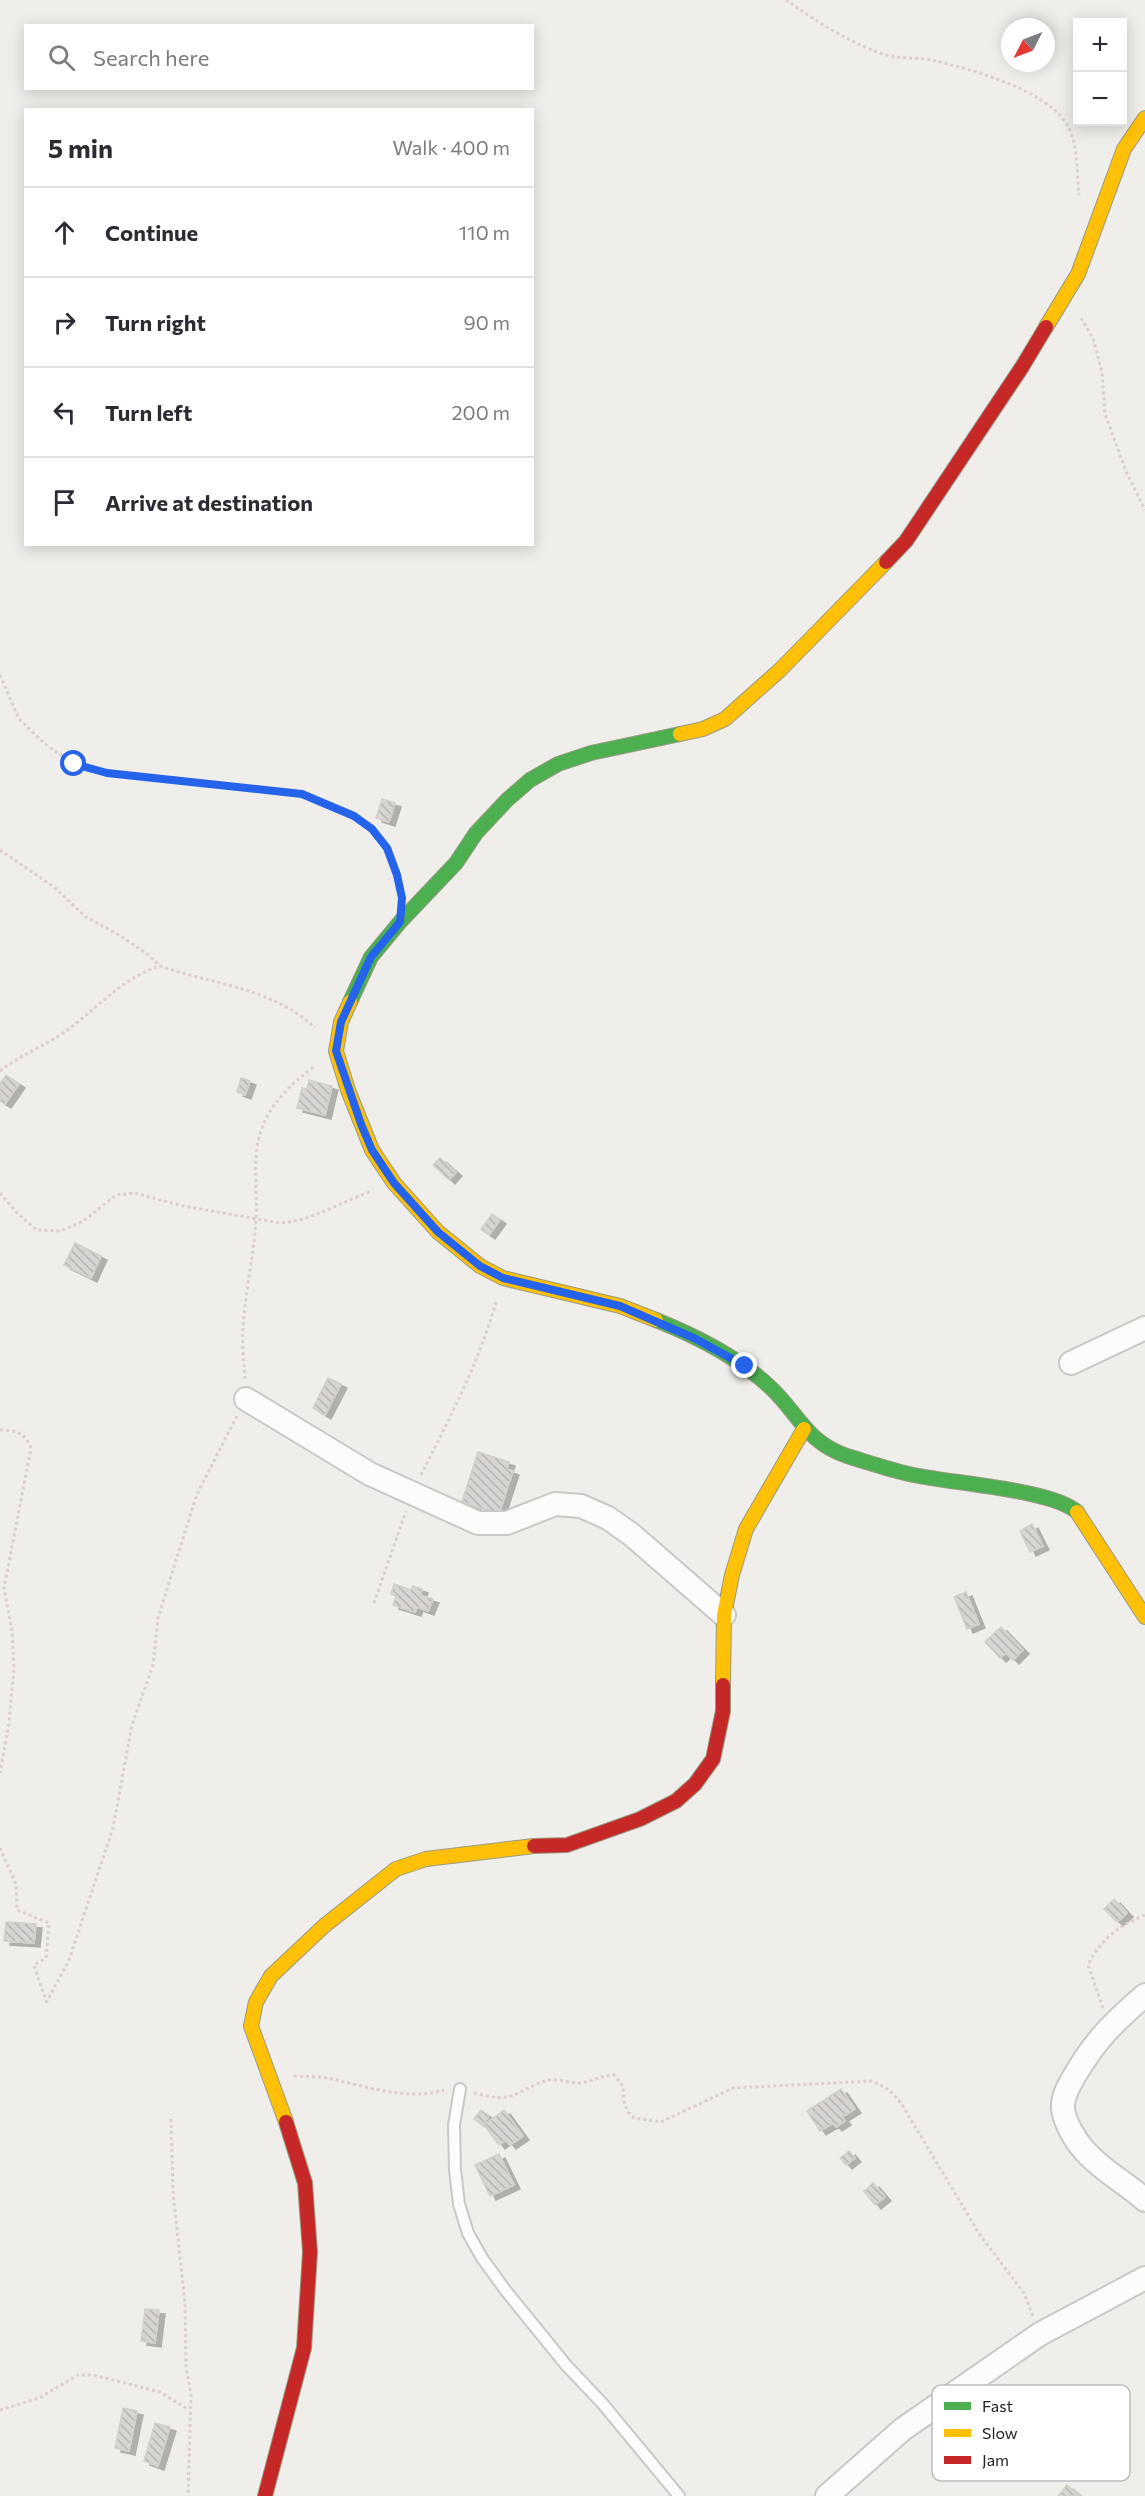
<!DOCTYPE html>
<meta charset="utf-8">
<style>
:root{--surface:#fff;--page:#f7f7f7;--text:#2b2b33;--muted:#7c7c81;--line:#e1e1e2}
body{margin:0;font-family:Commissioner,sans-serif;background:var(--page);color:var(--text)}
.controls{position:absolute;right:18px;top:18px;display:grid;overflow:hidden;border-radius:0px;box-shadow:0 3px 15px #0003}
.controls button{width:54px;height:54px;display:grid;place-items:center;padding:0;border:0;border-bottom:2px solid var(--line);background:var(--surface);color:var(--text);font:30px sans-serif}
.compass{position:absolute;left:1001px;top:18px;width:54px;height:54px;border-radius:50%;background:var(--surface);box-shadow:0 3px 15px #0003;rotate:228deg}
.stop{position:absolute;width:18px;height:18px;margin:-14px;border:4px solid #2563eb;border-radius:50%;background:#fff}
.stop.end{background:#2563eb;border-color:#fff;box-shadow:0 2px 6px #0008}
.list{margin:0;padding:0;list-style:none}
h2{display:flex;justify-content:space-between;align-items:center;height:78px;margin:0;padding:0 24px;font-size:26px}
h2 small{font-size:20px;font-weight:400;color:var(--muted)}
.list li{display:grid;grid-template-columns:39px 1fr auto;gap:18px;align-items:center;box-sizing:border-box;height:90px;padding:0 24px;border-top:2px solid var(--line)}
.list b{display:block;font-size:22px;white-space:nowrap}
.list em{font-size:20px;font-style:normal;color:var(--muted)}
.icon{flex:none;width:33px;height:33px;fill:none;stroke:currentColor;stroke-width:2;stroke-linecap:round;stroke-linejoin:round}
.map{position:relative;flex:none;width:1145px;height:2496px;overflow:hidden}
.search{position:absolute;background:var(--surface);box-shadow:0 3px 15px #0003;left:24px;top:24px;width:510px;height:66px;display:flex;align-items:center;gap:15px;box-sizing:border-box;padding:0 21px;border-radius:0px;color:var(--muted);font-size:22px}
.panel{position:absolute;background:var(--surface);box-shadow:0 3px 15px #0003;left:24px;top:108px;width:510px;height:438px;border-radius:0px}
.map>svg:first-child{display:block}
.building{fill:url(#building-back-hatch);stroke:#d3d0cc;stroke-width:1.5;filter:url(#shadow)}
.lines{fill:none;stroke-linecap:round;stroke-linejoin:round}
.lane-casing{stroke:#c9c8c7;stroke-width:14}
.street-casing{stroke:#c9c8c7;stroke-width:26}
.fast-casing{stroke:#999a82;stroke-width:16}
.slow-casing{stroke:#999a82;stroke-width:16}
.jam-casing{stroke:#999a82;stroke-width:16}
.path{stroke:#dccecd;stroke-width:3;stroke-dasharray:3 3;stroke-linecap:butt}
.lane{stroke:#fdfcfc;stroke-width:10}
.street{stroke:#fdfcfc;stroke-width:22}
.fast{stroke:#4caf50;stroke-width:14}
.slow{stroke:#ffc107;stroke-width:14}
.jam{stroke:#c62828;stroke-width:14}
.route{stroke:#2563eb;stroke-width:8}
.key{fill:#fff;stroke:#bdbdbd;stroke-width:1.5}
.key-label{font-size:16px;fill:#222}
</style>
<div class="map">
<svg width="1145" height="2496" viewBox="0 0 1145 2496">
<defs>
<pattern id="building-back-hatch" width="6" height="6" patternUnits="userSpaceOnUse" patternTransform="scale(1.5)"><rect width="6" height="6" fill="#d7d4d2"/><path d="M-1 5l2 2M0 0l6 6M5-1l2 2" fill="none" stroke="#b8b6b4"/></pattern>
<filter id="shadow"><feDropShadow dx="6" dy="4" stdDeviation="0" flood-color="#0004"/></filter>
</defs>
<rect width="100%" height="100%" fill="#f0eeeb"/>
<path class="building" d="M 382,799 L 395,803 L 389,822 L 376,818 Z
M 6,1075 L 19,1084 L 5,1104 L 0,1101 L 0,1084 Z
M 241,1078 L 250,1081 L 245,1095 L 237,1092 Z
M 309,1080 L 332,1086 L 325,1115 L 297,1108 L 302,1088 L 307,1089 Z
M 440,1158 L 456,1172 L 449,1180 L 433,1165 Z
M 492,1214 L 500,1220 L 489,1235 L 481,1229 Z
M 75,1243 L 101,1256 L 91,1278 L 64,1265 Z
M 328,1378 L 341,1384 L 325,1415 L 313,1408 Z
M 478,1452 L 509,1462 L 507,1469 L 513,1471 L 499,1514 L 462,1502 Z
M 1032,1524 L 1043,1546 L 1030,1552 L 1020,1531 Z
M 394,1584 L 411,1590 L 413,1586 L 422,1589 L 420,1595 L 433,1599 L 428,1611 L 417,1607 L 415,1612 L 393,1605 L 396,1596 L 391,1594 Z
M 966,1592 L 979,1624 L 967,1629 L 954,1597 Z
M 1001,1627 L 1023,1650 L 1013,1660 L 1006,1653 L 1000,1658 L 985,1642 Z
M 1114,1899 L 1127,1913 L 1117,1922 L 1104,1909 Z
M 6,1922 L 36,1924 L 34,1943 L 4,1941 Z
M 841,2089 L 855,2109 L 842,2117 L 845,2121 L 836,2127 L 833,2123 L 820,2131 L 807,2111 Z
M 481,2110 L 489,2116 L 482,2125 L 474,2119 Z
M 504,2110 L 523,2136 L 510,2145 L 506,2140 L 499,2145 L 484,2125 Z
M 849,2151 L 855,2158 L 846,2165 L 840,2158 Z
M 499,2154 L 514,2185 L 490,2196 L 475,2165 Z
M 873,2183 L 885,2197 L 875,2205 L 864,2191 Z
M 145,2309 L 159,2310 L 155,2343 L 141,2341 Z
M 123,2408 L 137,2411 L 129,2451 L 115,2448 Z
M 155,2423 L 170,2427 L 158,2466 L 144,2461 Z
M 1067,2485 L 1080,2496 L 1058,2496 Z"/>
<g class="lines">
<g class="lane-casing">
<path id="lane" d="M 460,2089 L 454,2125 L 455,2170 L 459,2204 L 468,2233 L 482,2258 L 506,2291 L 566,2365 L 602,2403 L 679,2496"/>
</g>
<g class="street-casing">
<path id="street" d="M 1071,1363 L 1145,1328
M 246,1399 L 370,1474 L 478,1523 L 507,1523 L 555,1504 L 581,1506 L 608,1518 L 632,1535 L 724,1615
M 1145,1995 C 1114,2022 1096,2039 1075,2075 C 1069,2085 1062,2097 1063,2109 C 1065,2123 1075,2140 1084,2150 C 1102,2171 1125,2182 1145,2200
M 827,2496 L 903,2429 L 1040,2334 L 1145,2278"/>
</g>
<g class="fast-casing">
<path id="fast" d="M 350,1002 L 371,957 L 400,922 L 456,863 L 476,833 L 507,800 L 530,780 L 558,764 L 591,753 L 680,734
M 656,1320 C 696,1336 738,1357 770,1387 C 799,1414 806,1442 847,1456 C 867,1462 888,1469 909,1474 C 946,1483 1052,1489 1077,1512"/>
</g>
<g class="slow-casing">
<path id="slow" d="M 1046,327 L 1078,274 L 1124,149 L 1145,118
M 680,734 L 703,729 L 725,719 L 780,670 L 886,562
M 350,1002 L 341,1022 L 336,1051 L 348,1090 L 372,1150 L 394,1183 L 438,1232 L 480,1266 L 503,1278 L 620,1306 L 656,1320
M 1077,1512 L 1145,1617
M 723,1685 L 724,1615 L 732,1575 L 746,1529 L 804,1429
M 286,2122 L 251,2026 L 256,2002 L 271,1976 L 324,1926 L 396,1869 L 426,1859 L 534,1846"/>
</g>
<g class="jam-casing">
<path id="jam" d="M 886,562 L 906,541 L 1022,367 L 1046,327
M 534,1846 L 567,1845 L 640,1819 L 676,1801 L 695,1784 L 713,1759 L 723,1711 L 723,1685
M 265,2496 L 304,2348 L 310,2252 L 305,2183 L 286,2122"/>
</g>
<path class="path" d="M 786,0 C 816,21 851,44 886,55 C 901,59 917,57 932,60 C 970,69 1040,88 1064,120 C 1079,139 1076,171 1079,195
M 1081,318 L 1093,338 L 1102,372 L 1105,414 L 1126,471 L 1145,510
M 0,675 L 19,719 L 45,744 L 74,764 L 107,773 L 302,794 L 354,816 L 372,829 L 387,848 L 400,887
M 0,850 L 54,887 L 86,917 L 119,935 L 146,953 L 160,966
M 0,1071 C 19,1056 40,1048 60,1035 C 95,1012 119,979 160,966 C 211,984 274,988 315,1028
M 0,1193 L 18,1214 L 37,1230 L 60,1231 L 82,1222 L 116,1195 L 135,1193 L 183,1206 L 280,1223 C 312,1221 340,1202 370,1192
M 245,1379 C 244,1362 242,1345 243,1328 C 245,1292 254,1255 256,1219 C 258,1188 251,1158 262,1128 C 270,1104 295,1080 315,1066
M 0,1430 C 16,1430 25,1433 31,1448 L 4,1588 L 12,1630 L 14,1668 L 9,1723 L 0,1773
M 421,1475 C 449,1419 479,1363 496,1302
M 374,1603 L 406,1511
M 0,1848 L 16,1884 L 17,1910 L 49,1923 L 46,1958 L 34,1965 L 46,2001
M 46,2003 L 69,1960 L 113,1828 L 132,1725 L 153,1665 L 158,1618 L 197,1494 L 237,1416
M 1103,2008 L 1088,1965 C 1099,1941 1121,1924 1145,1915
M 294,2076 C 307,2077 320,2076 332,2079 C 369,2087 407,2101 444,2090
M 474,2093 C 515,2104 511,2093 545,2081 C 555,2077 567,2083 577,2083 C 590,2083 601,2075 614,2075 L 623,2086 L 624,2102 L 628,2112 L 634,2118 L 661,2122 L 733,2088 L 873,2081 L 889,2090 L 901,2103 L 980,2235 L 1024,2293 L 1033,2316
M 171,2119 L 173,2193 L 185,2303 L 186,2367 L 191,2394 L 188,2496
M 0,2410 L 39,2398 L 78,2375 L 93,2375 L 160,2392 L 189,2410"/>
<use href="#lane" class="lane"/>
<use href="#street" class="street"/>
<use href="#fast" class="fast"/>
<use href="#slow" class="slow"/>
<use href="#jam" class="jam"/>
</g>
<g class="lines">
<path class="route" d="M 74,764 L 107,773 L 302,794 L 354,816 L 372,829 L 387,848 L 397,875 L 402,898 L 400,922 L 371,957 L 341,1022 L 336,1051 L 361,1124 L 372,1150 L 394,1183 L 438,1232 L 480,1266 L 503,1278 L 620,1306 L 694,1338 L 745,1366"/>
</g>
<rect x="932" y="2385" width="198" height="96" rx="9" class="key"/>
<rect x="944" y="2402" width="27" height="8" fill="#4caf50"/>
<rect x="944" y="2429" width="27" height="8" fill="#ffc107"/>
<rect x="944" y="2456" width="27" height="8" fill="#c62828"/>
<g class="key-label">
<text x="982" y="2412">Fast</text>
<text x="982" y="2439">Slow</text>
<text x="982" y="2466">Jam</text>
</g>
</svg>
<div class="controls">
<button>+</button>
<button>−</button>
</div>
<svg class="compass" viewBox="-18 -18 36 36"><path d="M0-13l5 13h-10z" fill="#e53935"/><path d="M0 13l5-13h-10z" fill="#7c7c81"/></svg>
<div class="stop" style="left:74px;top:764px"></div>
<div class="stop end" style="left:745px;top:1366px"></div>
<div class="search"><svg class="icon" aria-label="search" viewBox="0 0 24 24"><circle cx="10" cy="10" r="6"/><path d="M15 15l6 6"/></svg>Search here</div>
<section class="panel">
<h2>5 min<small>Walk · 400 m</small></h2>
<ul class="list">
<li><svg class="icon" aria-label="ahead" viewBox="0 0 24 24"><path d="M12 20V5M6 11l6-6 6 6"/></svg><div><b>Continue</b></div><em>110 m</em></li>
<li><svg class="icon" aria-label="right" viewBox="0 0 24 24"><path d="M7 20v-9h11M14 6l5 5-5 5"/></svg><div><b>Turn right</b></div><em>90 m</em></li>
<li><svg class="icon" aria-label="left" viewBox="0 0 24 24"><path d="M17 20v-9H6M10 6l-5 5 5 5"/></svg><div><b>Turn left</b></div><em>200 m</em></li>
<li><svg class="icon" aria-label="arrive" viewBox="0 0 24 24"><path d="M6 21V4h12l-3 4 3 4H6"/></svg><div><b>Arrive at destination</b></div></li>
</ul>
</section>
</div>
